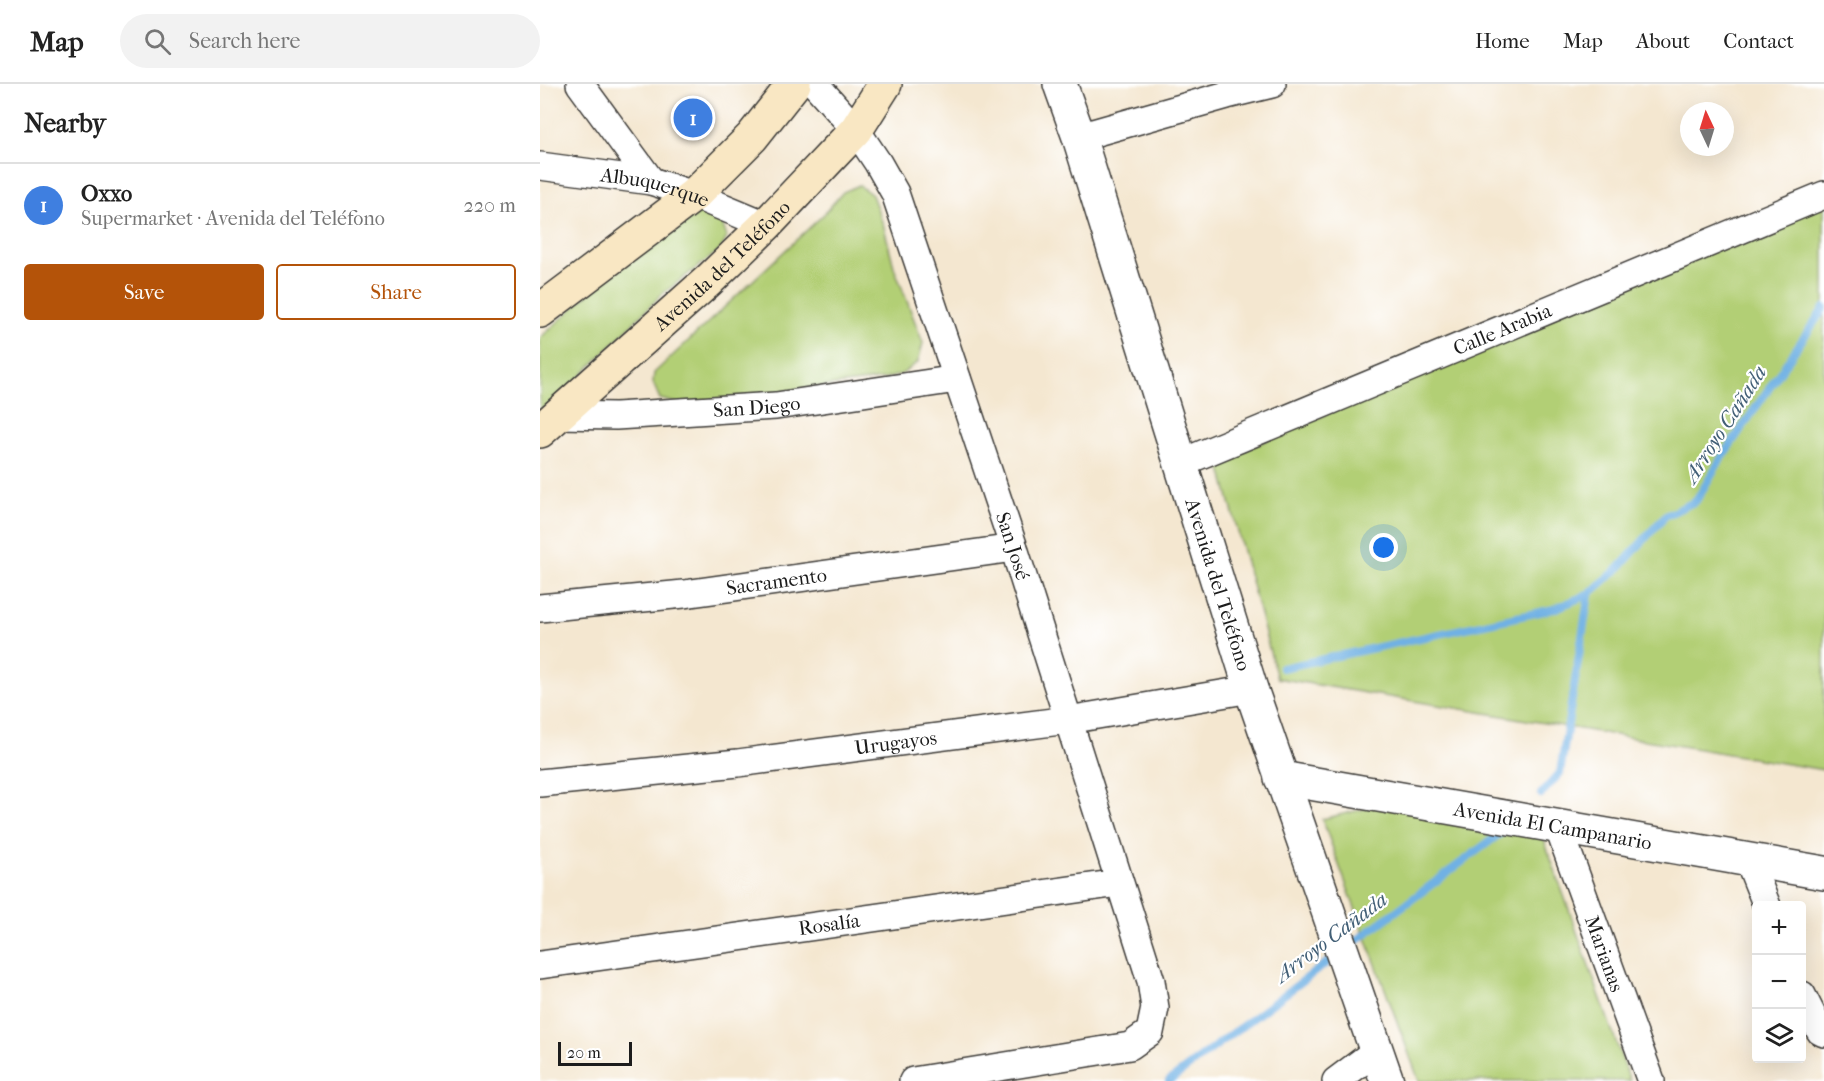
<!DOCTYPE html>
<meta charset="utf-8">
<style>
:root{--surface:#fff;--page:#f2f2f2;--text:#222;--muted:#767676;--line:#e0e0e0;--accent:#b45309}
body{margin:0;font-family:"IM FELL French Canon",serif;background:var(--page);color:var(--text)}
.controls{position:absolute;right:18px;bottom:18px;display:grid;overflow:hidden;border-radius:6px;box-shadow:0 6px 24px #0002}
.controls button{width:54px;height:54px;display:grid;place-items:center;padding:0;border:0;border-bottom:2px solid var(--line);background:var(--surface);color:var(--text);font:30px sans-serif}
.compass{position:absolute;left:1140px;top:18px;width:54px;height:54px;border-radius:50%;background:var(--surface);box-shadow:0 6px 24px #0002;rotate:356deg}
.scale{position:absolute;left:18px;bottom:15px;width:74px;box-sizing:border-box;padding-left:6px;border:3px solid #1c1c1c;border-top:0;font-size:16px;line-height:21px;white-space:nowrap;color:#1c1c1c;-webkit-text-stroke:4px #fff;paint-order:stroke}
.you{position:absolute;left:844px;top:464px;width:21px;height:21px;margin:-15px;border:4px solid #fff;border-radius:50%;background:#1a73e8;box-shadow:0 0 0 9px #1a73e833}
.badge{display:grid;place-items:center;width:39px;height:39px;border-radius:50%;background:var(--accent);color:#fff;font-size:20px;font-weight:700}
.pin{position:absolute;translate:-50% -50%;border:3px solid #fff;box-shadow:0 2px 6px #0006}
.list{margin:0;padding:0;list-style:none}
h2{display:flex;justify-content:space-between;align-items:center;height:78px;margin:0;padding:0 24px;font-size:26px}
h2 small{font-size:20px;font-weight:400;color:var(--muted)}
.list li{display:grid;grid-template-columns:39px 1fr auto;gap:18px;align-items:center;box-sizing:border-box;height:84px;padding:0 24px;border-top:2px solid var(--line)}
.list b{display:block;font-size:22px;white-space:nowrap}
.list p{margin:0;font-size:20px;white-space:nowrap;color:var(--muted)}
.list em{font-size:20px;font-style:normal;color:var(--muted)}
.actions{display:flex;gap:12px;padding:18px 24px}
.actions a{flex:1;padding:14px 0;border:2px solid var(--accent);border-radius:6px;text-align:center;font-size:21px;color:var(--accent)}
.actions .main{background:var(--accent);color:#fff}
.icon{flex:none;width:33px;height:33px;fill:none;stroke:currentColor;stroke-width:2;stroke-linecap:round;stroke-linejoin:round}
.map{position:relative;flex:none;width:1284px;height:997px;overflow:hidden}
header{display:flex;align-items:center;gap:36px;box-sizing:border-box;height:84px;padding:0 30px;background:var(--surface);border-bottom:2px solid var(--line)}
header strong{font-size:28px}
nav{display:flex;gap:33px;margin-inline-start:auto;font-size:21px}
.search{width:420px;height:54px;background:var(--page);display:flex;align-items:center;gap:15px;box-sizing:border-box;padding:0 21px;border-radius:33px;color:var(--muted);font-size:22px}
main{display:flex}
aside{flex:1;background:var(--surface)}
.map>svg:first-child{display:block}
.green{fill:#b2cf75;stroke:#677648;stroke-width:1.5}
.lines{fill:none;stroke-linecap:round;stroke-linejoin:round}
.stream{stroke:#70b1e4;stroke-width:8}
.minor-casing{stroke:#3c3a37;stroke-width:30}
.tertiary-casing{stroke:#3c3a37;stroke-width:36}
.secondary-casing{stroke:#3c3a37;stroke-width:36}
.minor{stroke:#fff;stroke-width:27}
.tertiary{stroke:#fff;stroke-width:33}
.secondary{stroke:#f9e7c3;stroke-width:33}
.labels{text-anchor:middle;stroke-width:4.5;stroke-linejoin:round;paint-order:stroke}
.street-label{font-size:20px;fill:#1c1c1c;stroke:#fff}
.water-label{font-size:21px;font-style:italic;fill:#425f76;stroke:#fff}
</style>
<header>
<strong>Map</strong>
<div class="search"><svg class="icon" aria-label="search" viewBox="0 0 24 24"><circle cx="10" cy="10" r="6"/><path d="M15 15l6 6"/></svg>Search here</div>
<nav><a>Home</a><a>Map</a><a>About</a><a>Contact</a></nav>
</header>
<main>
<aside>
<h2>Nearby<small></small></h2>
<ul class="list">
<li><span class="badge" style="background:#3f7fe0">1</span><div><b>Oxxo</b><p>Supermarket · Avenida del Teléfono</p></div><em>220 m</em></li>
</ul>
<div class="actions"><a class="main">Save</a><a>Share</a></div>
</aside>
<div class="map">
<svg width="1284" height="997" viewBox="0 0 1284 997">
<rect width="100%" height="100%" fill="#fff"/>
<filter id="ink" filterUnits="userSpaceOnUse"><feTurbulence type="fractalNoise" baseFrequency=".0167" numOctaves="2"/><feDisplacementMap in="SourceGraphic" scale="12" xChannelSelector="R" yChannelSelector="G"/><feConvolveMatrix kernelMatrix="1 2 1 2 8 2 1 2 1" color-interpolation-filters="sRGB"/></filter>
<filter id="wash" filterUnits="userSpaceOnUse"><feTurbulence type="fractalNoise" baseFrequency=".008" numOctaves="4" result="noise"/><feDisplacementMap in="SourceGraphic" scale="24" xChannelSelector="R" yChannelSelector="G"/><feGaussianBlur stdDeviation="1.35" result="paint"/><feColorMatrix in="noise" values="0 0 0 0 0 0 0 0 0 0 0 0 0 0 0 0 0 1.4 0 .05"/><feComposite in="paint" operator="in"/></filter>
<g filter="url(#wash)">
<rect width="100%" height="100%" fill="#f4e7d0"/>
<path class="green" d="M 319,101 L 332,111 L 344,143 L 354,183 L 383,259 L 378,278 L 362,290 L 345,295 L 140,320 L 120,315 L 113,299 L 114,289 L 282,132 L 303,108 Z
M 1284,113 L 1284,686 L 737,594 L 679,377 Z
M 155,127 L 181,136 L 187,153 L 181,165 L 121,211 L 38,295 L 0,328 L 0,254 L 56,203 Z
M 845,720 L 1002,750 L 1090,997 L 879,997 L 782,735 Z"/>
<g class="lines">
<path class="stream" d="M 742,584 L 1014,525 L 1049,510 L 1079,484 L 1125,432 L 1156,417 L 1182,373 L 1284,224
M 1001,710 L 1020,689 L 1049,510
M 808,863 L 969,743
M 629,997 L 796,872"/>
</g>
</g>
<g filter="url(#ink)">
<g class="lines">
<g class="minor-casing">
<g id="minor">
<path d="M 40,0 L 111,97"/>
<path id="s1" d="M 275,0 L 316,46 L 338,79 L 355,109 L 474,464 L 611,897 L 615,924 L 610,948 L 590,962 L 373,997"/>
<path d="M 539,53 L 687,11 L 732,0"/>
<path id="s2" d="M 0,82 L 111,97 L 154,111 L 226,141"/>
<path id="s3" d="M 16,331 L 76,332 L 236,322 L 417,295"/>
<path id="s4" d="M 641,379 L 1284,111"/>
<path id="s5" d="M 0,524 L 144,510 L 474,464"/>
<path id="s6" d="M 0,699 L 198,679 L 528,636 L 711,605"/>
<path id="s7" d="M 1018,742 L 1111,997"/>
<path d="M 1209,777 L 1227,822"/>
<path id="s8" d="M 0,881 L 579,799"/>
<path d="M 1262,911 L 1280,947 L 1284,949"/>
<path d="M 796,997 L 836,967"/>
</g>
</g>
<g class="tertiary-casing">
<g id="tertiary">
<path id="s9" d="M 520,0 L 539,53 L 711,605 L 847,997"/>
<path id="s10" d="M 741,694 L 1284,789"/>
</g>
</g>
<g class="secondary-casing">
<g id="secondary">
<path d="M 0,227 L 154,111 L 212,53 L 254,0"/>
<path id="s11" d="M 0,347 L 168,197 L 226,141 L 316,46 L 345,0"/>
</g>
</g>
<use href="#minor" class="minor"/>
<use href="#tertiary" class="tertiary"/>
<use href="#secondary" class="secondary"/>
</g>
</g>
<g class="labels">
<g class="street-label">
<text dy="7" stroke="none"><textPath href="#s2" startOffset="117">Albuquerque</textPath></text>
<text dy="7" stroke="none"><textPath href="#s11" startOffset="246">Avenida del Teléfono</textPath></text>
<text dy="7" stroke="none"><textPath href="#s4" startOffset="348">Calle Arabia</textPath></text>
<text dy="7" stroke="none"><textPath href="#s3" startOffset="201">San Diego</textPath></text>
<text dy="7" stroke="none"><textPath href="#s1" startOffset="508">San José</textPath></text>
<text dy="7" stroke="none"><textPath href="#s5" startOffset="238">Sacramento</textPath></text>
<text dy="7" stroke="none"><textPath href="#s9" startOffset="525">Avenida del Teléfono</textPath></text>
<text dy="7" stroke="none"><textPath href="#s6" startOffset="358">Urugayos</textPath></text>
<text dy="7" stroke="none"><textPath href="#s10" startOffset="276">Avenida El Campanario</textPath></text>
<text dy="7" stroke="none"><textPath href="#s8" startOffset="292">Rosalía</textPath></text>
<text dy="7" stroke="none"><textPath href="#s7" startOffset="136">Marianas</textPath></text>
</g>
<g class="water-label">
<text transform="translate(1185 340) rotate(-57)" y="7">Arroyo Cañada</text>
<text transform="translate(791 853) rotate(-37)" y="7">Arroyo Cañada</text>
</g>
</g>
</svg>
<div class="controls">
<button>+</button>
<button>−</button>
<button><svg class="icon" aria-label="layers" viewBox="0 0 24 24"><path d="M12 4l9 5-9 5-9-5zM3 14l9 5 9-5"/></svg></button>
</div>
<svg class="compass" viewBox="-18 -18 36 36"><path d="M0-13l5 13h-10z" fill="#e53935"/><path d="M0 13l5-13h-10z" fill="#767676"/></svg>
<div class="scale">20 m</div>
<div class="you"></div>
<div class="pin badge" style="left:153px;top:34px;background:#3f7fe0">1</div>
</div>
</main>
